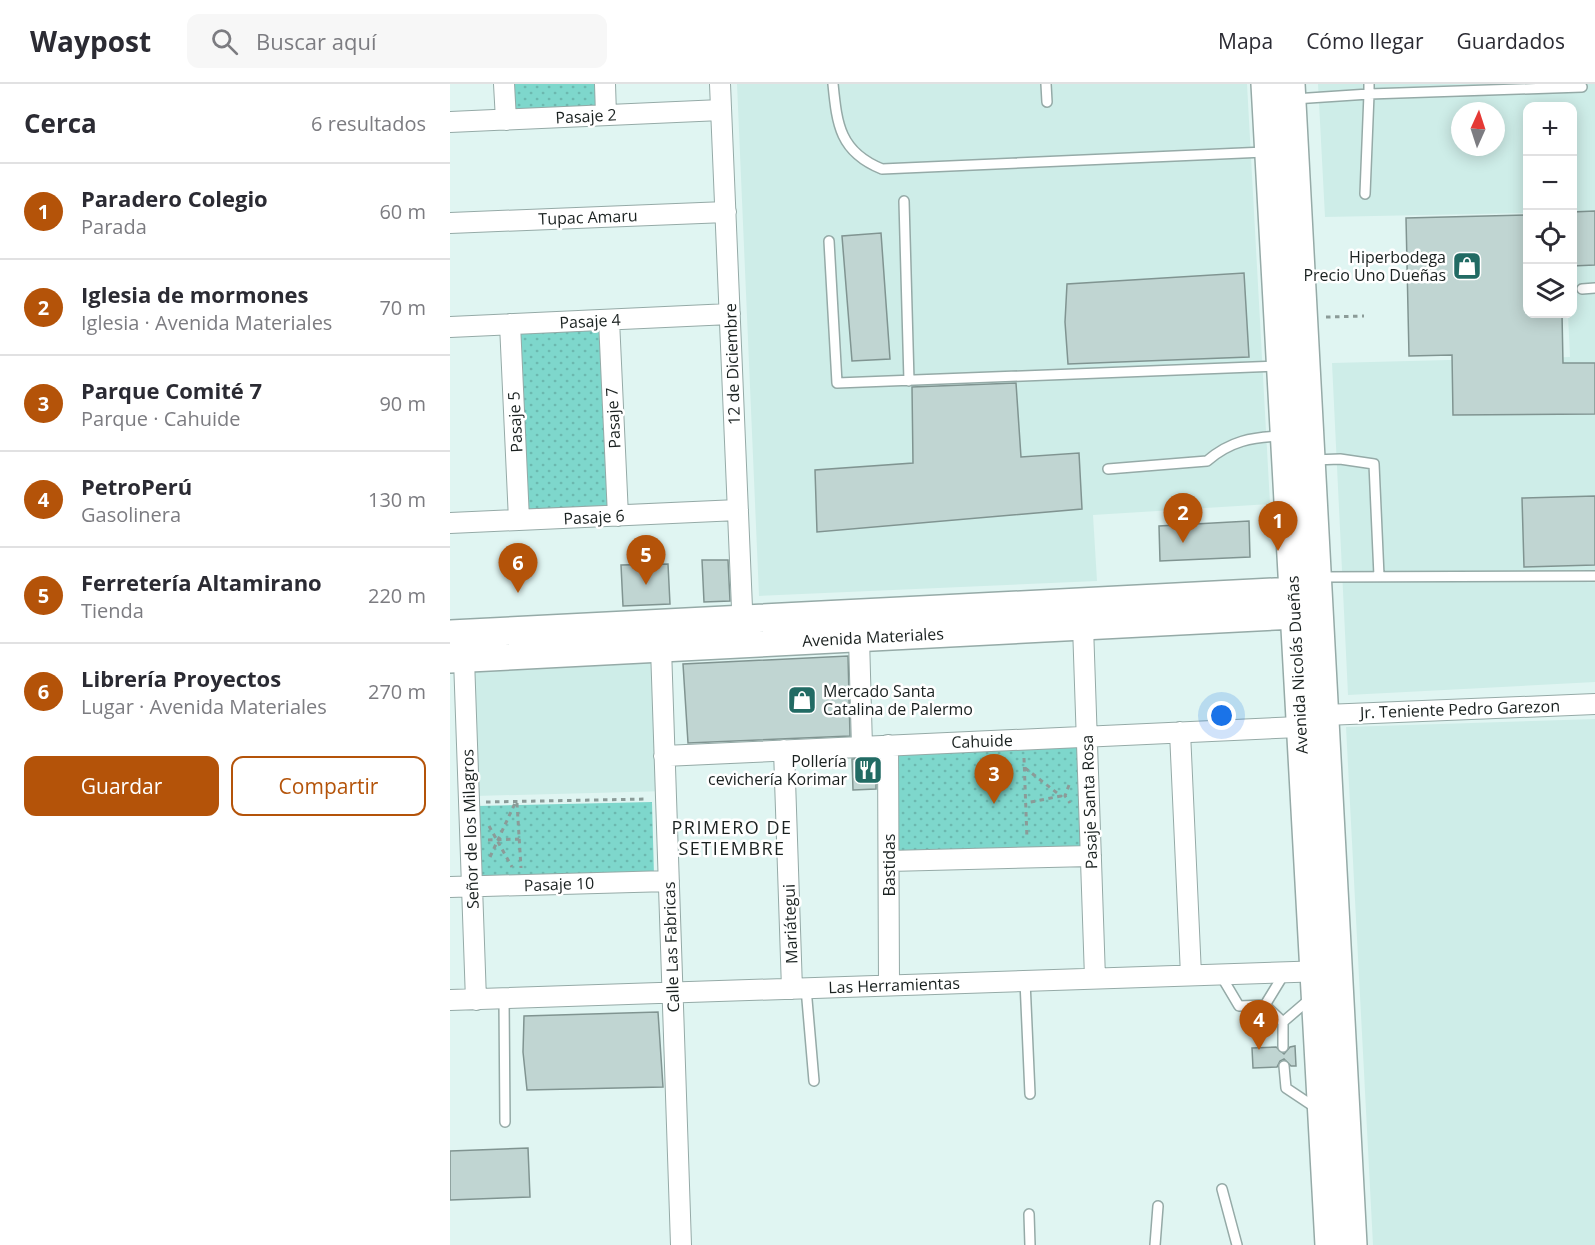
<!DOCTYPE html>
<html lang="es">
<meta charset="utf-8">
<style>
:root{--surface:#fff;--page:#f7f7f7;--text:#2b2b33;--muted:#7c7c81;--line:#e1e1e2;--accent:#b45309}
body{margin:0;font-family:"Open Sans",sans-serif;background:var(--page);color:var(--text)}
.controls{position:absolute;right:18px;top:18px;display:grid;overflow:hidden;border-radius:12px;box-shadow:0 3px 15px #0003}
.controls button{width:54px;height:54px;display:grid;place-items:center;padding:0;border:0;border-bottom:2px solid var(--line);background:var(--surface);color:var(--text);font:30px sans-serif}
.compass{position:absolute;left:1001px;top:18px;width:54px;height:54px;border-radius:50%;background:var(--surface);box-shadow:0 3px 15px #0003;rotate:3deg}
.you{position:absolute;left:772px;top:632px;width:21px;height:21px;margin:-15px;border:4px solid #fff;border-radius:50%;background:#1a73e8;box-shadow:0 0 0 9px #1a73e833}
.badge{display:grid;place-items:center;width:39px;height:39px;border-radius:50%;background:var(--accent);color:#fff;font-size:20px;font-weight:700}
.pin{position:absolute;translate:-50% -50px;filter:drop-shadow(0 2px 3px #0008)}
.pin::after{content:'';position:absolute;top:32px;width:21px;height:18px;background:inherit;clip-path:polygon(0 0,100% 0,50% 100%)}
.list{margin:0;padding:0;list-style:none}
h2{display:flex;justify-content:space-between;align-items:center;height:78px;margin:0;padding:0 24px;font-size:26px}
h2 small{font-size:20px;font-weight:400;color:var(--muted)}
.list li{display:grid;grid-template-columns:39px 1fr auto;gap:18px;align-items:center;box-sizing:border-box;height:96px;padding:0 24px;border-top:2px solid var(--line)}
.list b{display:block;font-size:22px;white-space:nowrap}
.list p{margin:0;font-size:20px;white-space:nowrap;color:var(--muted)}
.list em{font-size:20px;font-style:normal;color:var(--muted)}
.actions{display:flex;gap:12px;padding:18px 24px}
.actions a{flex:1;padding:14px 0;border:2px solid var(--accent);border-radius:12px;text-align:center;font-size:21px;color:var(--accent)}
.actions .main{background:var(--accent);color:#fff}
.icon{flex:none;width:33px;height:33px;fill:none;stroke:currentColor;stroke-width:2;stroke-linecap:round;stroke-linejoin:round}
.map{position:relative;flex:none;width:1145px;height:1161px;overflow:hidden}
header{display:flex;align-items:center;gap:36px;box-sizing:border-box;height:84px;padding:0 30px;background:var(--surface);border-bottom:2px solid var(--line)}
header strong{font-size:28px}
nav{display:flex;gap:33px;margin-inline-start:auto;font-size:21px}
.search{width:420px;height:54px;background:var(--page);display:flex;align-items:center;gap:15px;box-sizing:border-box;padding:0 21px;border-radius:12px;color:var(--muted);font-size:22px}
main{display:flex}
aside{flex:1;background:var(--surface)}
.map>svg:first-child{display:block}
.built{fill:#ceede8;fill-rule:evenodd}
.park{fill:url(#park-dots)}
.building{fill:#c0d5d2;stroke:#809491;stroke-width:1.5}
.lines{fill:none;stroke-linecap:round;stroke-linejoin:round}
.lane-casing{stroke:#95aaa7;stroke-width:12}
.street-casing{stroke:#95aaa7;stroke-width:22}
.secondary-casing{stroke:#95aaa7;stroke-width:30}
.path{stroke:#8b9b98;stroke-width:3;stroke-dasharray:4.5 4.5;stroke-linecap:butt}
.lane{stroke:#fff;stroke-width:9}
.street{stroke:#fff;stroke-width:20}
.secondary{stroke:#fff;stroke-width:27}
.labels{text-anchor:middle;stroke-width:5;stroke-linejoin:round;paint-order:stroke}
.street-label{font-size:16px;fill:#1a2120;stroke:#fff}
.poi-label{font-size:16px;fill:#1a2120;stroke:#fff;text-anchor:end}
.neighbourhood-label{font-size:18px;letter-spacing:1.5px;fill:#1a2120;stroke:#fff}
</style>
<header>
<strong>Waypost</strong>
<div class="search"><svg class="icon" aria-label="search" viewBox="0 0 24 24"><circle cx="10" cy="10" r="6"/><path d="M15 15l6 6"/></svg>Buscar aquí</div>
<nav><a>Mapa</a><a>Cómo llegar</a><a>Guardados</a></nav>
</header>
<main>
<aside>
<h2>Cerca<small>6 resultados</small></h2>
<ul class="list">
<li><span class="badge">1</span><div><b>Paradero Colegio</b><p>Parada</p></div><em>60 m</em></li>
<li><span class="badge">2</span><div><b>Iglesia de mormones</b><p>Iglesia · Avenida Materiales</p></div><em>70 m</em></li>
<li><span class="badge">3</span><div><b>Parque Comité 7</b><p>Parque · Cahuide</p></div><em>90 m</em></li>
<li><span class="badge">4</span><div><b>PetroPerú</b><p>Gasolinera</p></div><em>130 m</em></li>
<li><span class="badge">5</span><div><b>Ferretería Altamirano</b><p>Tienda</p></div><em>220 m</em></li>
<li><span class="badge">6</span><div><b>Librería Proyectos</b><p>Lugar · Avenida Materiales</p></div><em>270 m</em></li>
</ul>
<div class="actions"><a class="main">Guardar</a><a>Compartir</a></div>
</aside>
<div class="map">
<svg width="1145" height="1161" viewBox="0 0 1145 1161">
<defs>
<pattern id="park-dots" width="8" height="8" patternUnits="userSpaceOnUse" patternTransform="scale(1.5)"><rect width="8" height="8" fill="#7ed7cc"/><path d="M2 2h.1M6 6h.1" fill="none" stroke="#6cb8af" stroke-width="1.8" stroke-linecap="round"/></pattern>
</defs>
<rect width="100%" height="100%" fill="#e0f5f2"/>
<path class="built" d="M 287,0 L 797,0 L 820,420 L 643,431 L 647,497 L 309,512 Z
M 868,0 L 1145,0 L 1145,598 L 898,611 L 882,279 L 1120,273 L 1118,230 L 1122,230 L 1122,22 L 1078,22 L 1077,129 L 875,133 ZM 1010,27 L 1046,27 L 1046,63 L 1010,63 Z
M 214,570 L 218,707 L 25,712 L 21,580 Z
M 1145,635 L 1145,1161 L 923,1161 L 896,643 Z"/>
<path class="park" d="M 59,0 L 152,0 L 152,27 L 61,32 Z
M 157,240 L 164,427 L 74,431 L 63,244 Z
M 639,662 L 644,768 L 448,771 L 444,671 Z
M 202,718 L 204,792 L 27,795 L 26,722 Z"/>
<path class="building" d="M 1145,127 L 1145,181 L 1122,182 L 1122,128 Z
M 1077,131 L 1077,230 L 1112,230 L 1113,279 L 1145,279 L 1145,330 L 1003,331 L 1002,271 L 959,272 L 956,134 Z
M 431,149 L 440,275 L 402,277 L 392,152 Z
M 794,189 L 799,273 L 618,280 L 615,238 L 617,200 Z
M 566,299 L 571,373 L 629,369 L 632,425 L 367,448 L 365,386 L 463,379 L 462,303 Z
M 1145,412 L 1145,481 L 1074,483 L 1072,414 Z
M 799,437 L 800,473 L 710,477 L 709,442 Z
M 252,476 L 278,476 L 280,517 L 254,518 Z
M 218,480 L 220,520 L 173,522 L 171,481 Z
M 398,572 L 400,652 L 238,659 L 233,580 Z
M 426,674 L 426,705 L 403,706 L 402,675 Z
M 208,928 L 213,1003 L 77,1006 L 73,968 L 74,932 Z
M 845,962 L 846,982 L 841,982 L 834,975 L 830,977 L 827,983 L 803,984 L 802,964 L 826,963 L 834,970 L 840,963 Z
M 78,1064 L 80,1113 L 0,1116 L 0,1067 Z"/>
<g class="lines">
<g class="lane-casing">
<path id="lane" d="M 383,0 C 387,41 390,68 432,85 L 815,68
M 596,0 L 597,18
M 844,15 L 919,10 L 919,0
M 915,110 L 919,10 L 1132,3
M 454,117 L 459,297
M 379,157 L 387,299 L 830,282
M 1132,205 L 1145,204
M 863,376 L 890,375 L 924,380 L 929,492
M 658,385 L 757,377 C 780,357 802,353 832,352
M 870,493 L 1145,492
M 770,890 L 789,922 L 815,921 L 834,890
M 575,897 L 580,1010
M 356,904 L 364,997
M 54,915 L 55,1038
M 815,921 L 833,938
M 833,963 L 833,938 L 861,914
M 834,982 L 836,1004 L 866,1024
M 772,1105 L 787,1161
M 579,1130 L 580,1161
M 705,1161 L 708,1122"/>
</g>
<g class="street-casing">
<path id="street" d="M 54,0 L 56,36
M 155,0 L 156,31
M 270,0 L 293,548
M 0,38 L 271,26
M 0,139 L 276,128
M 159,236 L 168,432
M 60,240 L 69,436
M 0,243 L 280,230
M 0,439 L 288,426
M 633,542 L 645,894
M 409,554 L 412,663
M 211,564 L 231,1161
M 14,575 L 26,916
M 730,648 L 741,891
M 438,661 L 439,901
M 334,666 L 342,905
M 214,672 L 849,643 L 875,631 L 1145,620
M 439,777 L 641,772
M 0,803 L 219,797
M 0,916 L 876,887"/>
</g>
<g class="secondary-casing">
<path id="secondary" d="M 815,0 L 879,1161
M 841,0 L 903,1161
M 0,550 L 844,507
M 0,575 L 845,531"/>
</g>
<path class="path" d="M 876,233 L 914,232
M 574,674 L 577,755
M 575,684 L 611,712 L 576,719
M 619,701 L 615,712 L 620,719
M 36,718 L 197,715
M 67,719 L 71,784
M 39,742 L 62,783
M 38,756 L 69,755
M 40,773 L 66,717"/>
<use href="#lane" class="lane"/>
<use href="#street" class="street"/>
<use href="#secondary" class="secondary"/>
</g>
<defs>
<g id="shop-square" transform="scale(1.5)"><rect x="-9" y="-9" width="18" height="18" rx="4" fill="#226b64" stroke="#fff"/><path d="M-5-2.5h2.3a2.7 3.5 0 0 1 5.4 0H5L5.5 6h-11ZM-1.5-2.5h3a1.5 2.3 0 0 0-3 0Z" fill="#fff"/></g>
<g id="restaurant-square" transform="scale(1.5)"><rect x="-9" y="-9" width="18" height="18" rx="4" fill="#226b64" stroke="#fff"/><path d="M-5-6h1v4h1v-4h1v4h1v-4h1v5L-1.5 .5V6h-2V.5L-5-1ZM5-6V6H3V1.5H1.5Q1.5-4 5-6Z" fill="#fff"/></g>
</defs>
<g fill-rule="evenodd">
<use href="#shop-square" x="1017" y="182"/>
<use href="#shop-square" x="352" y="616"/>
<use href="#restaurant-square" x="418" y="686"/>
</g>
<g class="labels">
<g class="street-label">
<text transform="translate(136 32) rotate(-3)" y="6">Pasaje 2</text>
<text transform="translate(138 133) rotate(-2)" y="6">Tupac Amaru</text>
<text transform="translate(140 237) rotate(-3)" y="6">Pasaje 4</text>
<text transform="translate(282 280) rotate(-92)" y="6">12 de Diciembre</text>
<text transform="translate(163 334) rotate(-93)" y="6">Pasaje 7</text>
<text transform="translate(65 338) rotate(-93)" y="6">Pasaje 5</text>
<text transform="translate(144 433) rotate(-3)" y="6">Pasaje 6</text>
<text transform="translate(423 553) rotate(-3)" y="6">Avenida Materiales</text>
<text transform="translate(847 581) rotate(-93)" y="6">Avenida Nicolás Dueñas</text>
<text transform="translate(1010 625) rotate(-2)" y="6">Jr. Teniente Pedro Garezon</text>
<text transform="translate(532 657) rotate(-2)" y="6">Cahuide</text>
<text transform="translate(639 718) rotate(-92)" y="6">Pasaje Santa Rosa</text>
<text transform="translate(20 745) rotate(-92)" y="6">Señor de los Milagros</text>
<text transform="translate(439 781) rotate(-90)" y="6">Bastidas</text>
<text transform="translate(109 800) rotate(-2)" y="6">Pasaje 10</text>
<text transform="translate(340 840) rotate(-92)" y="6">Mariátegui</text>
<text transform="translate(221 863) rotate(-92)" y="6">Calle Las Fabricas</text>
<text transform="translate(444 901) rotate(-2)" y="6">Las Herramientas</text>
</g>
<g class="poi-label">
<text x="996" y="179">Hiperbodega<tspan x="996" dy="18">Precio Uno Dueñas</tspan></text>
<text x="373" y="613" text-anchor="start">Mercado Santa<tspan x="373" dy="18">Catalina de Palermo</tspan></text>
<text x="397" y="683">Pollería<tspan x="397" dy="18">cevichería Korimar</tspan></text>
</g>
<g class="neighbourhood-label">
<text x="282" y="750">PRIMERO DE<tspan x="282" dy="21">SETIEMBRE</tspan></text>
</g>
</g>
</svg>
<div class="controls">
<button>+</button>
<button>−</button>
<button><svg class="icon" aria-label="locate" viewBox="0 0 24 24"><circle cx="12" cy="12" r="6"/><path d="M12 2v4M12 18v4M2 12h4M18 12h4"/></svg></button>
<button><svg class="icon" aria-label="layers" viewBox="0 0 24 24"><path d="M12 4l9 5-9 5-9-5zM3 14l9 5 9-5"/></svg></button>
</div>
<svg class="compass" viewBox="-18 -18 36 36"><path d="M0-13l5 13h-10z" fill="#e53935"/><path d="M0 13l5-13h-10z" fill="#7c7c81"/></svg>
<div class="you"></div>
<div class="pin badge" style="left:828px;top:467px">1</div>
<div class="pin badge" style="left:733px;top:459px">2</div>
<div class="pin badge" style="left:544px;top:720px">3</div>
<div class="pin badge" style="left:809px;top:966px">4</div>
<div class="pin badge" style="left:196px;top:501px">5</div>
<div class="pin badge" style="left:68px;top:509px">6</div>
</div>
</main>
